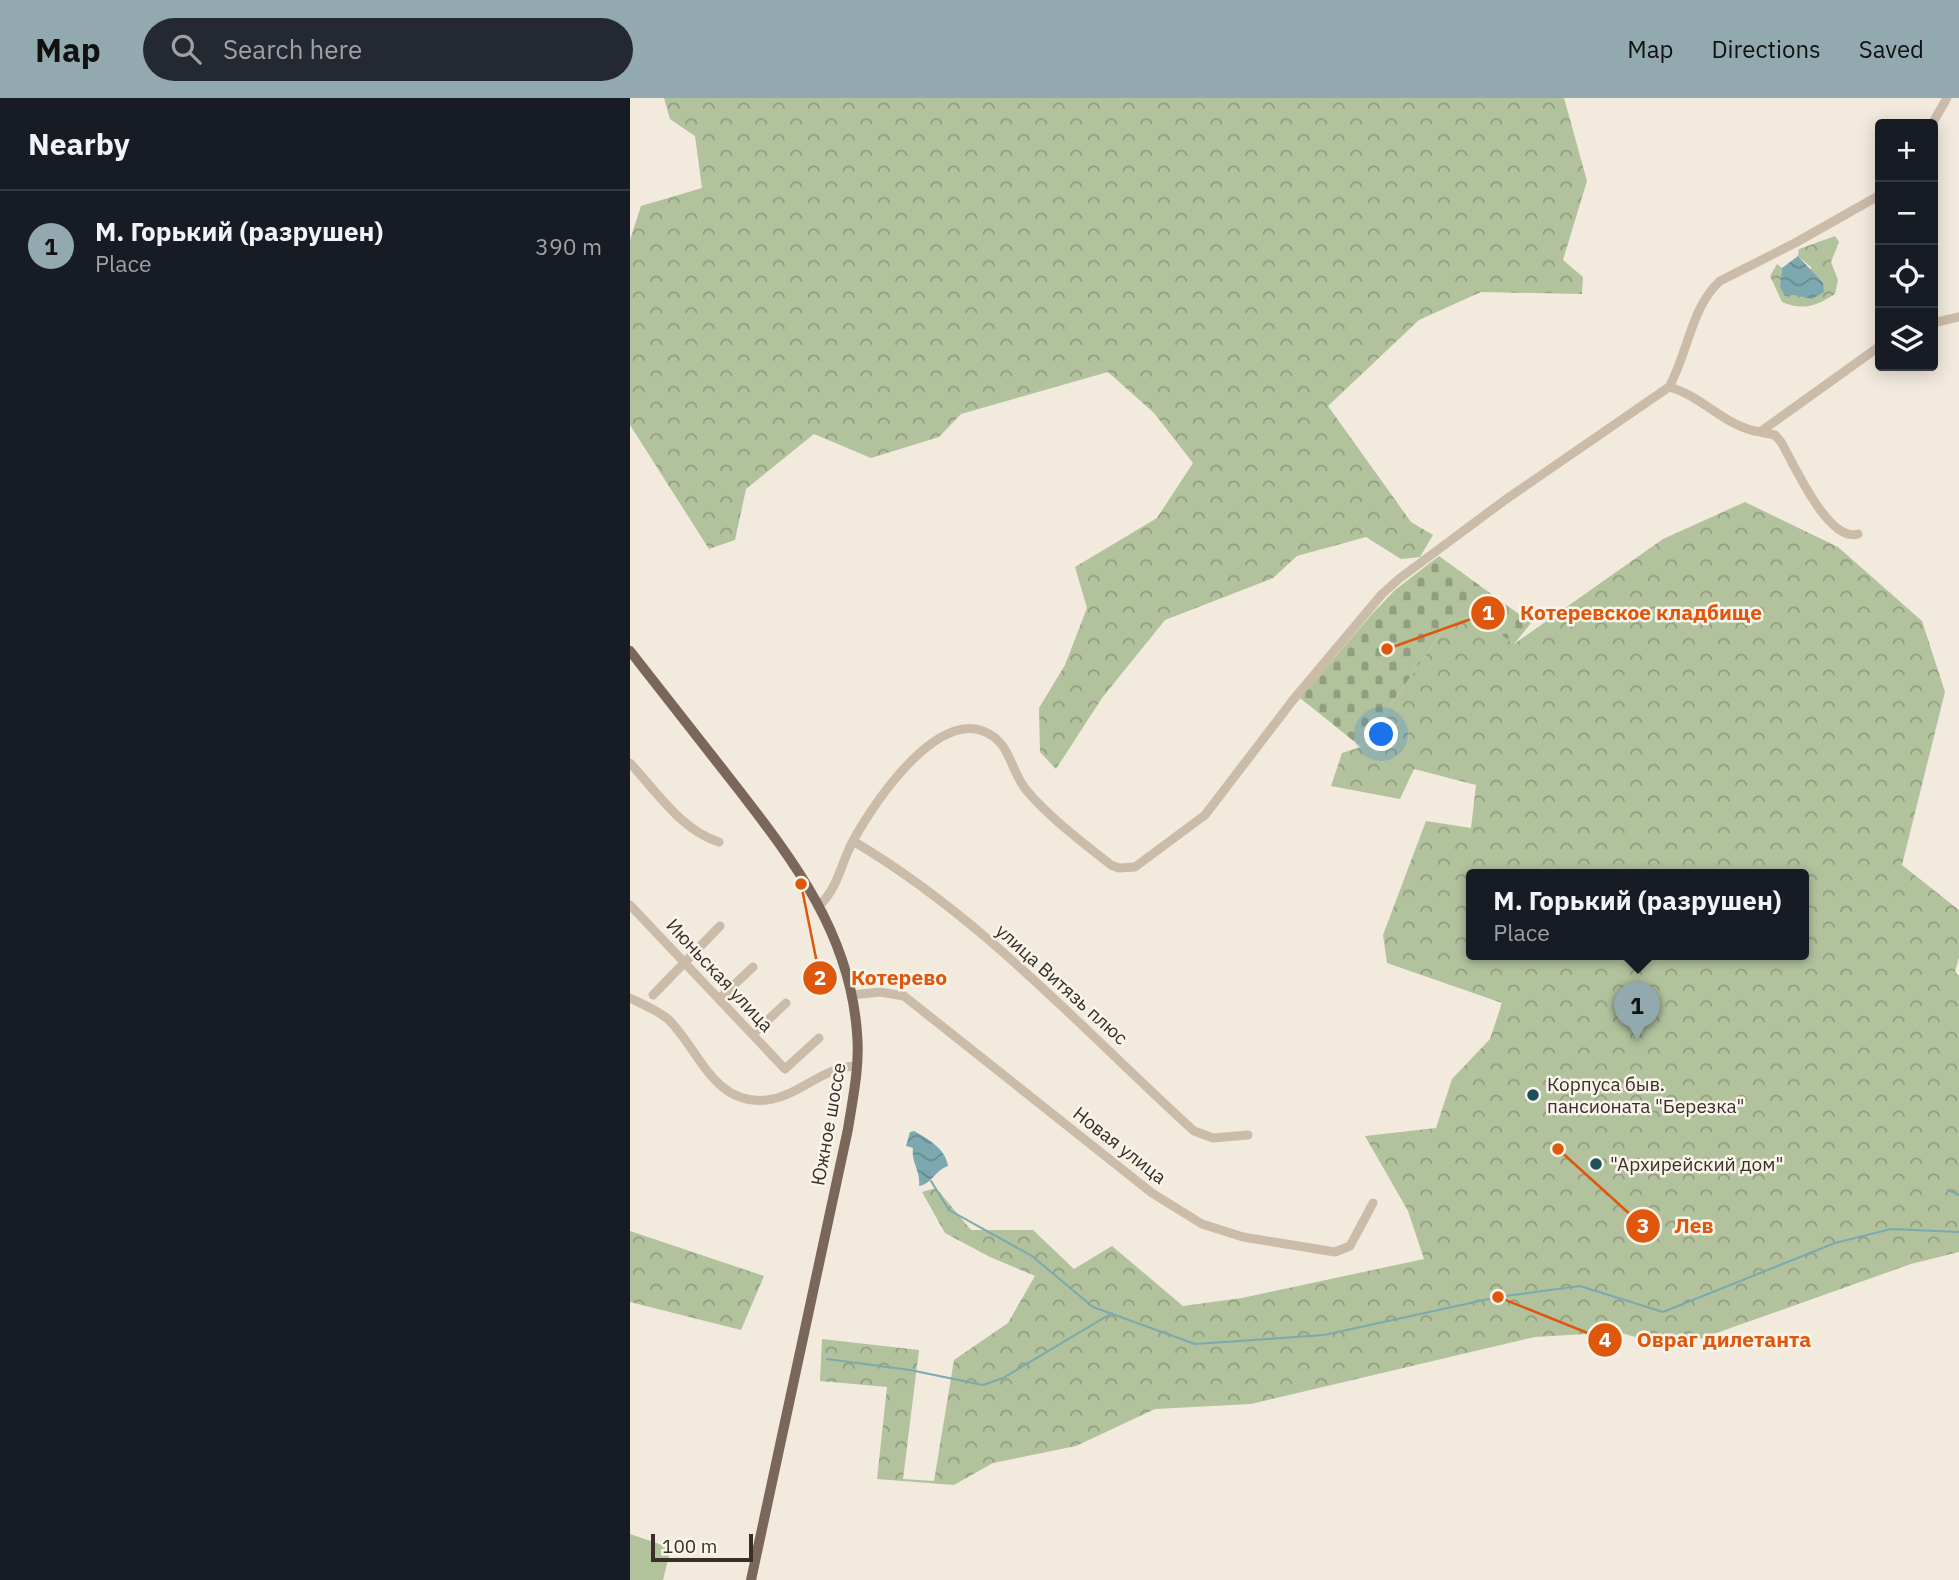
<!DOCTYPE html>
<meta charset="utf-8">
<style>
:root{--surface:#171b24;--page:#242831;--text:#f1f3f6;--muted:#9ea1a6;--line:#363941;--accent:#92aaaf}
body{margin:0;font-family:"IBM Plex Sans",sans-serif;background:var(--page);color:var(--text)}
.controls{position:absolute;right:21px;top:21px;display:grid;overflow:hidden;border-radius:7px;box-shadow:0 4px 18px #0003}
.controls button{width:63px;height:63px;display:grid;place-items:center;padding:0;border:0;border-bottom:2px solid var(--line);background:var(--surface);color:var(--text);font:35px sans-serif}
.scale{position:absolute;left:21px;bottom:18px;width:102px;box-sizing:border-box;padding-left:7px;border:4px solid #382f29;border-top:0;font-size:19px;line-height:24px;white-space:nowrap;color:#382f29;-webkit-text-stroke:5px #faf4ea;paint-order:stroke}
.you{position:absolute;left:752px;top:637px;width:24px;height:24px;margin:-18px;border:5px solid #fff;border-radius:50%;background:#1a73e8;box-shadow:0 0 0 10px #1a73e833}
.badge{display:grid;place-items:center;width:46px;height:46px;border-radius:50%;background:var(--accent);color:#111;font-size:23px;font-weight:700}
.pin{position:absolute;translate:-50% -58px;filter:drop-shadow(0 2px 4px #0008)}
.pin::after{content:'';position:absolute;top:37px;width:24px;height:21px;background:inherit;clip-path:polygon(0 0,100% 0,50% 100%)}
.popup{position:absolute;left:836px;top:771px;width:343px;height:91px;box-sizing:border-box;display:grid;place-content:center;border-radius:7px;background:var(--surface);filter:drop-shadow(0 2px 5px #0005);font-size:23px;white-space:nowrap;color:var(--muted)}
.popup b{font-size:26px;color:var(--text)}
.popup::after{content:'';position:absolute;left:50%;top:100%;margin-left:-14px;border:14px solid transparent;border-top-color:var(--surface)}
.list{margin:0;padding:0;list-style:none}
h2{display:flex;justify-content:space-between;align-items:center;height:91px;margin:0;padding:0 28px;font-size:30px}
h2 small{font-size:23px;font-weight:400;color:var(--muted)}
.list li{display:grid;grid-template-columns:46px 1fr auto;gap:21px;align-items:center;box-sizing:border-box;height:112px;padding:0 28px;border-top:2px solid var(--line)}
.list b{display:block;font-size:26px;white-space:nowrap}
.list p{margin:0;font-size:23px;white-space:nowrap;color:var(--muted)}
.list em{font-size:23px;font-style:normal;color:var(--muted)}
.icon{flex:none;width:38px;height:38px;fill:none;stroke:currentColor;stroke-width:2;stroke-linecap:round;stroke-linejoin:round}
.map{position:relative;flex:none;width:1329px;height:1482px;overflow:hidden}
header{display:flex;align-items:center;gap:42px;box-sizing:border-box;height:98px;padding:0 35px;background:var(--accent);color:#111}
header strong{font-size:33px}
nav{display:flex;gap:38px;margin-inline-start:auto;font-size:24px}
.search{width:490px;height:63px;background:var(--page);display:flex;align-items:center;gap:18px;box-sizing:border-box;padding:0 24px;border-radius:38px;color:var(--muted);font-size:26px}
main{display:flex}
aside{flex:1;background:var(--surface)}
.map>svg:first-child{display:block}
.green{fill:#b2c29d}
.forest{fill:url(#forest-crowns);fill-rule:evenodd}
.cemetery{fill:url(#cemetery-stones)}
.water{fill:url(#water-waves)}
.lines{fill:none;stroke-linecap:round;stroke-linejoin:round}
.stream{stroke:#7ca9af;stroke-width:2}
.minor{stroke:#cbbba9;stroke-width:9}
.major{stroke:#7a675a;stroke-width:10}
.poi-dot{fill:#1e5059;stroke:#faf4ea;stroke-width:2.5}
.labels{text-anchor:middle;stroke-width:5;stroke-linejoin:round;paint-order:stroke}
.street-label{font-size:19px;fill:#382f29;stroke:#faf4ea}
.poi-label{font-size:19px;fill:#382f29;stroke:#faf4ea;text-anchor:start}
.leader{fill:none;stroke:#df570d;stroke-width:2.5}
.callout-dot{fill:#df570d;stroke:#faf4ea;stroke-width:2.5}
.mark-label{font-size:21px;text-anchor:middle;font-weight:bold;fill:#fff}
.callout-label{font-size:21px;text-anchor:middle;font-weight:bold;fill:#df570d;stroke:#faf4ea;stroke-width:5;stroke-linejoin:round;paint-order:stroke}
</style>
<header>
<strong>Map</strong>
<div class="search"><svg class="icon" aria-label="search" viewBox="0 0 24 24"><circle cx="10" cy="10" r="6"/><path d="M15 15l6 6"/></svg>Search here</div>
<nav><a>Map</a><a>Directions</a><a>Saved</a></nav>
</header>
<main>
<aside>
<h2>Nearby<small></small></h2>
<ul class="list">
<li><span class="badge">1</span><div><b>М. Горький (разрушен)</b><p>Place</p></div><em>390 m</em></li>
</ul>
</aside>
<div class="map">
<svg width="1329" height="1482" viewBox="0 0 1329 1482">
<defs>
<pattern id="forest-crowns" width="20" height="18" patternUnits="userSpaceOnUse" patternTransform="scale(1.75)"><rect width="20" height="18" fill="#b2c29d"/><path d="M2 6a3 3 0 1 1 6 0M12 15a3 3 0 1 1 6 0" fill="none" stroke="#929e80"/></pattern>
<pattern id="cemetery-stones" width="16" height="16" patternUnits="userSpaceOnUse" patternTransform="scale(1.75)"><rect width="16" height="16" fill="#b2c29d"/><path d="M2 7V4a2 2 0 0 1 4 0v3zM10 15v-3a2 2 0 0 1 4 0v3z" fill="#929e80"/></pattern>
<pattern id="water-waves" width="16" height="10" patternUnits="userSpaceOnUse" patternTransform="scale(1.75)"><rect width="16" height="10" fill="#7ca9af"/><path d="M0 5q4-4 8 0t8 0" fill="none" stroke="#678a8e"/></pattern>
</defs>
<rect width="100%" height="100%" fill="#f2eadd"/>
<path class="green" d="M 0,1436 L 41,1450 L 33,1482 L 0,1482 Z"/>
<path class="forest" d="M 34,0 L 934,0 L 957,83 L 933,162 L 953,179 L 952,196 L 851,194 L 789,222 L 698,308 L 781,424 L 803,437 L 790,459 L 771,461 L 736,439 L 667,458 L 643,480 L 535,522 L 472,600 L 426,671 L 410,654 L 409,610 L 435,567 L 457,510 L 445,469 L 527,420 L 563,365 L 524,315 L 478,274 L 331,316 L 309,339 L 241,360 L 184,336 L 116,391 L 105,442 L 79,451 L 0,327 L 0,142 L 11,108 L 72,90 L 65,38 L 40,21 Z
M 1205,138 L 1209,144 L 1201,164 L 1208,182 L 1205,196 C 1186,208 1173,213 1152,204 L 1140,178 L 1147,166 L 1152,170 L 1150,189 L 1182,170 L 1168,158 L 1169,151 Z
M 1115,404 L 1208,449 L 1292,523 L 1315,594 L 1272,767 L 1329,812 L 1329,859 L 1325,874 L 1329,878 L 1329,1154 L 1281,1166 L 1044,1250 L 988,1234 L 905,1239 L 621,1306 L 525,1311 L 446,1348 L 363,1365 L 324,1387 L 247,1381 L 257,1289 L 190,1283 L 192,1241 L 289,1252 L 273,1381 L 304,1383 L 324,1262 L 378,1225 L 405,1178 L 360,1159 L 315,1135 L 292,1094 L 306,1090 L 341,1132 L 403,1132 L 444,1171 L 482,1148 L 553,1208 L 612,1200 L 794,1161 L 778,1113 L 735,1038 L 806,1030 L 822,981 L 860,941 L 872,905 L 757,865 L 753,837 L 796,723 L 841,730 L 846,687 L 784,671 L 770,701 L 701,688 L 712,655 L 731,649 L 821,521 L 846,519 L 884,546 L 1033,441 ZM 841,776 L 1173,776 L 1173,856 L 841,856 Z
M 0,1133 L 134,1178 L 111,1232 L 0,1204 Z"/>
<path class="cemetery" d="M 809,458 L 901,525 L 884,546 L 846,519 L 821,521 L 731,649 L 670,600 L 742,516 L 765,492 Z"/>
<path class="water" d="M 1168,158 L 1193,185 L 1194,194 L 1182,201 L 1164,197 L 1155,198 L 1150,189 L 1152,170 Z
M 284,1033 C 298,1041 316,1051 318,1068 C 304,1073 302,1086 289,1088 C 291,1073 281,1065 283,1050 L 276,1048 L 280,1034 Z"/>
<g class="lines">
<path class="stream" d="M 301,1083 L 319,1112 L 402,1158 L 463,1209 L 565,1246 L 694,1237 L 868,1199 L 950,1188 L 1033,1214 L 1205,1145 L 1261,1131 L 1329,1134
M 1318,1092 L 1329,1097
M 197,1261 L 280,1272 L 353,1287 L 373,1280 L 482,1215"/>
<path class="minor" d="M 1302,26 L 1317,0
M 1303,225 L 1329,219
M 1039,289 C 1073,298 1095,329 1130,334 L 1250,248
M 1130,334 L 1145,337 L 1151,344 C 1164,366 1198,445 1228,436
M 0,665 C 26,693 52,733 89,744
M 223,743 C 352,819 453,932 564,1033 L 583,1040 L 618,1037
M 0,807 L 155,971 L 189,940
M 190,807 C 209,788 211,764 224,741 C 244,705 313,600 364,639 C 381,652 383,677 397,693 C 420,720 453,745 481,767 L 489,770 L 505,769 L 575,717 L 663,602 L 752,496 L 770,480 L 875,402 L 1039,289 C 1058,255 1061,209 1090,183 L 1165,145 L 1250,97
M 23,897 L 90,828
M 222,897 L 250,894 L 274,898 L 522,1095 L 572,1126 L 613,1139 L 705,1154 L 720,1148 L 743,1105
M 0,900 C 12,906 27,912 38,921 C 69,951 83,1008 137,1002 C 170,998 193,968 227,968
M 89,901 L 123,869
M 123,936 L 156,905"/>
<path class="major" d="M 0,553 C 35,598 70,642 105,687 C 164,763 220,836 227,935 C 230,968 223,999 218,1031 L 121,1482"/>
</g>
<g class="poi-dot">
<circle cx="903" cy="997" r="7"/>
<circle cx="966" cy="1066" r="7"/>
</g>
<g class="labels">
<g class="street-label">
<text transform="translate(90 877) rotate(47)" y="7">Июньская улица</text>
<text transform="translate(432 886) rotate(42)" y="7">улица Витязь плюс</text>
<text transform="translate(198 1026) rotate(-80)" y="7">Южное шоссе</text>
<text transform="translate(490 1047) rotate(38)" y="7">Новая улица</text>
</g>
<g class="poi-label">
<text x="917" y="993">Корпуса быв.<tspan x="917" dy="22">пансионата "Березка"</tspan></text>
<text x="980" y="1073">"Архирейский дом"</text>
</g>
</g>
<path class="leader" d="M757 551L858 515M171 786L190 880M928 1051L1013 1128M868 1199L975 1242"/>
<g class="callout-dot">
<circle cx="757" cy="551" r="7"/>
<circle cx="171" cy="786" r="7"/>
<circle cx="928" cy="1051" r="7"/>
<circle cx="868" cy="1199" r="7"/>
<circle cx="858" cy="515" r="18"/>
<circle cx="190" cy="880" r="18"/>
<circle cx="1013" cy="1128" r="18"/>
<circle cx="975" cy="1242" r="18"/>
</g>
<g class="mark-label">
<text x="858" y="522">1</text>
<text x="190" y="887">2</text>
<text x="1013" y="1135">3</text>
<text x="975" y="1249">4</text>
</g>
<g class="callout-label">
<text x="1011" y="522">Котеревское кладбище</text>
<text x="269" y="887">Котерево</text>
<text x="1064" y="1135">Лев</text>
<text x="1094" y="1249">Овраг дилетанта</text>
</g>
</svg>
<div class="controls">
<button>+</button>
<button>−</button>
<button><svg class="icon" aria-label="locate" viewBox="0 0 24 24"><circle cx="12" cy="12" r="6"/><path d="M12 2v4M12 18v4M2 12h4M18 12h4"/></svg></button>
<button><svg class="icon" aria-label="layers" viewBox="0 0 24 24"><path d="M12 4l9 5-9 5-9-5zM3 14l9 5 9-5"/></svg></button>
</div>
<div class="scale">100 m</div>
<div class="you"></div>
<div class="pin badge" style="left:1007px;top:942px">1</div>
<div class="popup"><b>М. Горький (разрушен)</b>Place</div>
</div>
</main>
